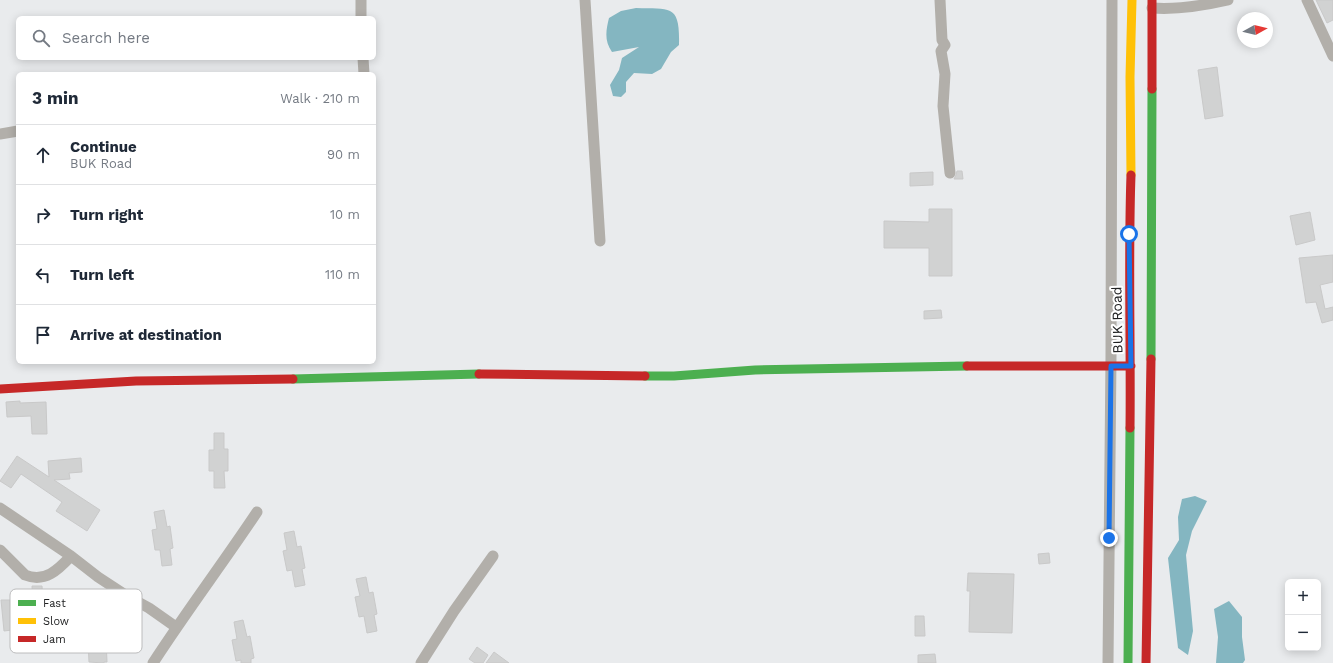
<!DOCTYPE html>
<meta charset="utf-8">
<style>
:root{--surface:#fff;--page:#f2f2f3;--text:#1f2937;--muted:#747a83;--line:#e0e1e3}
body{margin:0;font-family:"Work Sans",sans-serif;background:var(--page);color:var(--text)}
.controls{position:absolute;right:12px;bottom:12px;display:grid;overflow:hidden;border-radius:6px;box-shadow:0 2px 10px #0003}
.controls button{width:36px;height:36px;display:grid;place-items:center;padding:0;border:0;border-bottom:1px solid var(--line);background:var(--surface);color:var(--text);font:20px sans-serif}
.compass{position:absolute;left:1237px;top:12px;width:36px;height:36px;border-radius:50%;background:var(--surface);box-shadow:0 2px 10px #0003;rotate:82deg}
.stop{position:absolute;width:12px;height:12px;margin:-9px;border:3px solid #1a73e8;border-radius:50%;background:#fff}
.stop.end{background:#1a73e8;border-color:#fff;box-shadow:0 1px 4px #0008}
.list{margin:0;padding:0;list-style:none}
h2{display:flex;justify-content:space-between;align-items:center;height:52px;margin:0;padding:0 16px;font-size:17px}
h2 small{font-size:13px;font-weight:400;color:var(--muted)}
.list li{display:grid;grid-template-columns:26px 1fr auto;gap:12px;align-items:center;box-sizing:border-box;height:60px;padding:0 16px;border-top:1px solid var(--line)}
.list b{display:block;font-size:15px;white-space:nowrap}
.list p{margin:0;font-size:13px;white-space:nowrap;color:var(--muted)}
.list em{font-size:13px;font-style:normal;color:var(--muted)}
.icon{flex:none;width:22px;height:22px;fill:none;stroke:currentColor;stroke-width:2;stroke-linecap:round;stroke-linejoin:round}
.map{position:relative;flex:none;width:1333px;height:663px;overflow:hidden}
.search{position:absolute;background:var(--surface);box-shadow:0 2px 10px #0003;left:16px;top:16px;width:360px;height:44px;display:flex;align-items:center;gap:10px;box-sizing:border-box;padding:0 14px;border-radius:6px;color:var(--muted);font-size:15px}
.panel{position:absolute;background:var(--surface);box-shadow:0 2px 10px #0003;left:16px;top:72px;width:360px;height:292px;border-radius:6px}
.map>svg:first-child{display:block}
.water{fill:#84b6c1}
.building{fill:#d1d2d2;stroke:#c9c9c9}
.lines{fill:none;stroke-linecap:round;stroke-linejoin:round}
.street{stroke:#b2afaa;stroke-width:11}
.fast{stroke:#4caf50;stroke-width:9}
.slow{stroke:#ffc107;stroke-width:9}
.jam{stroke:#c62828;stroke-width:9}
.route{stroke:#1a73e8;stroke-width:5}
.labels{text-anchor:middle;stroke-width:4;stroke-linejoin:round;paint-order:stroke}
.street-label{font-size:14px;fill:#202122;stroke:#fff}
.key{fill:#fff;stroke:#bcbcbd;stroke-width:1}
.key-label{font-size:11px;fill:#202122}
</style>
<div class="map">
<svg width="1333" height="663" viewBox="0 0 1333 663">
<rect width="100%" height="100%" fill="#e9ebed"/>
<path class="water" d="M 636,8 C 671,9 680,4 679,45 L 671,52 L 661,69 L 652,74 L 634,73 L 626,82 L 626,92 L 621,97 L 613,96 L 610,85 L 619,70 L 622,58 L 639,47 L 612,52 C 604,41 606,30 609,18 L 621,11 Z
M 1195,496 L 1207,501 L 1192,531 L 1186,555 L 1193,631 L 1188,655 L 1178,648 L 1168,558 L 1179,540 L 1178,517 L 1182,499 Z
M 1229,601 L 1242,617 L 1242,637 L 1245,660 L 1243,663 L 1216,663 L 1218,637 L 1214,609 Z"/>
<path class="building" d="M 1316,0 L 1333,0 L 1333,20 L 1327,23 Z
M 1217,67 L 1223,116 L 1205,119 L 1198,70 Z
M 957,171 L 962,171 L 963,179 L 954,179 L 956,175 Z
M 933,172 L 933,185 L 910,186 L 910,173 Z
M 929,209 L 952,209 L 952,276 L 929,276 L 929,248 L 884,248 L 884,221 L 929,222 Z
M 1310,212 L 1315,240 L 1296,245 L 1290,216 Z
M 1333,255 L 1333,282 L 1320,285 L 1325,309 L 1333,307 L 1333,320 L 1322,323 L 1316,302 L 1306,303 L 1299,258 Z
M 941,310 L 942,318 L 924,319 L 924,311 Z
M 20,401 L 20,403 L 46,402 L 47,434 L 32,434 L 31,416 L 7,417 L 6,402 Z
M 214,433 L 224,433 L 224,449 L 228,449 L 228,471 L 224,471 L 225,488 L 214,488 L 214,471 L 209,471 L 209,450 L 214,450 Z
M 17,456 L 49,477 L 48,461 L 81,458 L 82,472 L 69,473 L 70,479 L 54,480 L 100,510 L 87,531 L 56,511 L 62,502 L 21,474 L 11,488 L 0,481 Z
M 164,510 L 167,527 L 170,526 L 173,548 L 170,549 L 172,565 L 162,566 L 160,550 L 155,550 L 152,530 L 157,529 L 154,512 Z
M 294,531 L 297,547 L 301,546 L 305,568 L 302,569 L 305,585 L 295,587 L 292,570 L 287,571 L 283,551 L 287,550 L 284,533 Z
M 1049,553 L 1050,563 L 1039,564 L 1038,554 Z
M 968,573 L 1014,574 L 1012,633 L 969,632 L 970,591 L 967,591 Z
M 366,577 L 369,593 L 373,592 L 377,614 L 374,615 L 377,631 L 367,633 L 364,616 L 359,617 L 355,597 L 360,596 L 356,579 Z
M 32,586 L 42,586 L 43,602 L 46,602 L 48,624 L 45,624 L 46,640 L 36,641 L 35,624 L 30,625 L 28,604 L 33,604 Z
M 1,600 L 10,600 L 12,630 L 4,631 Z
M 915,616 L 924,616 L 925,636 L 915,636 Z
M 243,620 L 247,637 L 250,636 L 254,658 L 251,659 L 251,663 L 241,663 L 241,660 L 236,661 L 232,640 L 237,639 L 234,622 Z
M 102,623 L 102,640 L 106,639 L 107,662 L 104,662 L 104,663 L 89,662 L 88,641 L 92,641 L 91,624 Z
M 477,647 L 488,655 L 483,663 L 475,663 L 469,659 Z
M 494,652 L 509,663 L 486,663 Z
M 935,654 L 936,663 L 918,663 L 918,655 Z"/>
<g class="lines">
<path class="street" d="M 361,0 L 361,18
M 585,0 L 600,241
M 940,0 L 942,40 L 945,45 L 941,51 L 945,74 L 943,106 L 950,173
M 1307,0 L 1333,56
M 1152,8 C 1178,10 1202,6 1228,0
M 363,58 L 364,74
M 0,134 L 18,131
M 0,508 L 71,556 L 98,577 L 127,596 L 149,608 L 176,627
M 0,550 L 25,575 C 45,583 58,570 71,556
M 153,663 C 186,612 223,563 257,512
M 421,663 L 454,611 L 493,556
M 1108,663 L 1111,357 L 1112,0"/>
<path class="fast" d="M 1151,359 L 1152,89
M 645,376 L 674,376 L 755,370 L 967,366
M 293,379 L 479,374
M 1128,663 L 1130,428"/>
<path class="slow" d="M 1131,175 L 1130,77 L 1132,0"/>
<path class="jam" d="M 1152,89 L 1152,0
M 967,366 L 1131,366
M 479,374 L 645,376
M 0,389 L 136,381 L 293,379
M 1130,428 C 1131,343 1128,259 1131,175
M 1146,663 L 1151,359"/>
</g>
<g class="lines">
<path class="route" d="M 1109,538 L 1111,366 L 1131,366 L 1129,234"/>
</g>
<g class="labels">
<g class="street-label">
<text transform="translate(1117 320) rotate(-91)" y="5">BUK Road</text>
</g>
</g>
<rect x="10" y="589" width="132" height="64" rx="6" class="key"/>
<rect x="18" y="600" width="18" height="6" fill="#4caf50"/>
<rect x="18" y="618" width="18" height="6" fill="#ffc107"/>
<rect x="18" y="636" width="18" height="6" fill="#c62828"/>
<g class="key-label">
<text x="43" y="607">Fast</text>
<text x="43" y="625">Slow</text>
<text x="43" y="643">Jam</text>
</g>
</svg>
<div class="controls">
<button>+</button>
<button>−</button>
</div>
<svg class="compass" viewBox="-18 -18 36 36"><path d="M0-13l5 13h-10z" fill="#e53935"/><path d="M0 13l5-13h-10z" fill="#747a83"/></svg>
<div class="stop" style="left:1129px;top:234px"></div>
<div class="stop end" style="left:1109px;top:538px"></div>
<div class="search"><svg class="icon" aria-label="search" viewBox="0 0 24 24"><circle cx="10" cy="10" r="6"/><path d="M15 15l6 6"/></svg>Search here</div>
<section class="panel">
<h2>3 min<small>Walk · 210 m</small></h2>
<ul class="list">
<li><svg class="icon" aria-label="ahead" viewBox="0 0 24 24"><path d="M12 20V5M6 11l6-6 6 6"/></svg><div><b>Continue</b><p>BUK Road</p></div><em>90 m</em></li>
<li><svg class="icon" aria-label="right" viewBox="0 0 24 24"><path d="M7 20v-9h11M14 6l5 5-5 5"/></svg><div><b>Turn right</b></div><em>10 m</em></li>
<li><svg class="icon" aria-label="left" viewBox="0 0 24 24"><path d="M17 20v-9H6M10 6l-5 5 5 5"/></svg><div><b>Turn left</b></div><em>110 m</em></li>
<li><svg class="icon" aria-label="arrive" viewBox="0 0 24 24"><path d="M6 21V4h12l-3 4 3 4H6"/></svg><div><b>Arrive at destination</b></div></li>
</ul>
</section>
</div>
